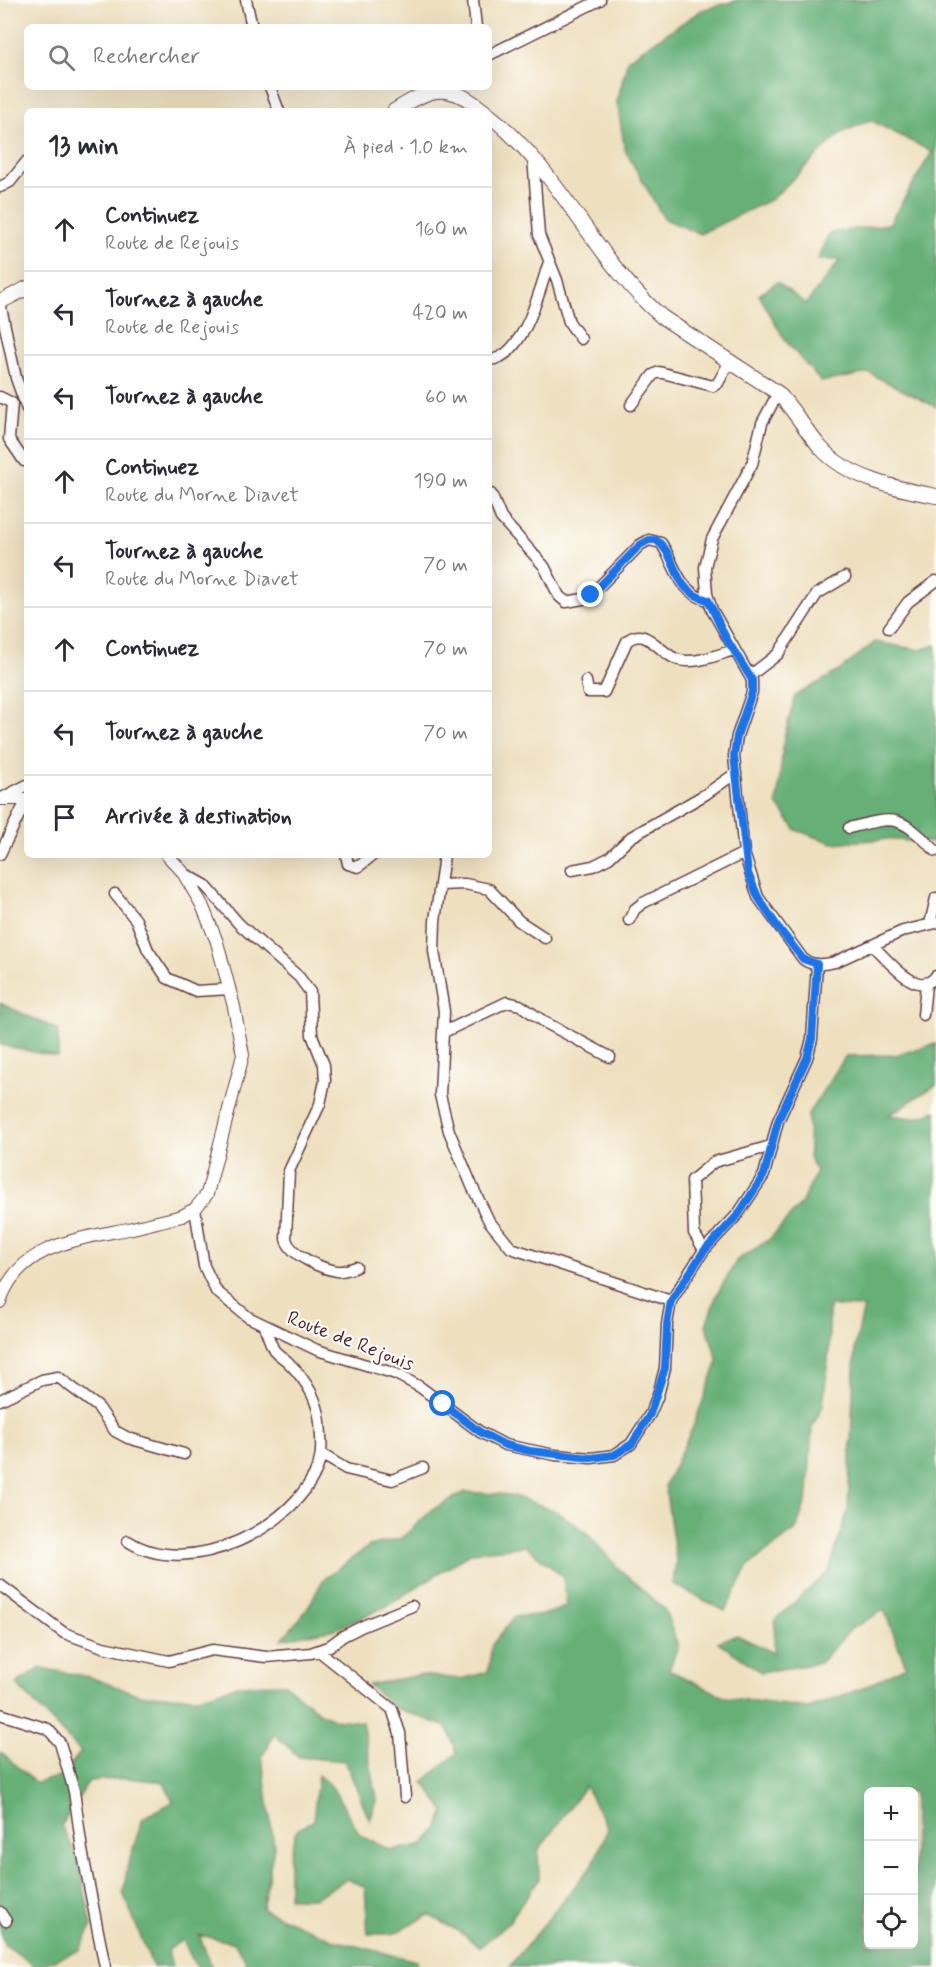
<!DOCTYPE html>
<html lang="fr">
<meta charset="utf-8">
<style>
:root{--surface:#fff;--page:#f7f7f7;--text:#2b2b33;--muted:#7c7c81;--line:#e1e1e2}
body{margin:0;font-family:Mynerve,sans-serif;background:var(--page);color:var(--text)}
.controls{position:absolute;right:18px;bottom:18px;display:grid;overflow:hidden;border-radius:9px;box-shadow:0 6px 24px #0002}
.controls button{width:54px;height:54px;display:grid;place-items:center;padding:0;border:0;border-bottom:2px solid var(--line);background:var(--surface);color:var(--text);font:30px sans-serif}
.stop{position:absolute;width:18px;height:18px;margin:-14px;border:4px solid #1a73e8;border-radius:50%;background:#fff}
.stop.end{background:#1a73e8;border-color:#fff;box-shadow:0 2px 6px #0008}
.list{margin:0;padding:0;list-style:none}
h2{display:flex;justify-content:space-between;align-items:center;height:78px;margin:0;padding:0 24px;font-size:26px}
h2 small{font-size:20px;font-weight:400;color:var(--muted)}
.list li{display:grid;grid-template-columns:39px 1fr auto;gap:18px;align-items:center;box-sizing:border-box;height:84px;padding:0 24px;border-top:2px solid var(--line)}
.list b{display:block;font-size:22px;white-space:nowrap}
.list p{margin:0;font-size:20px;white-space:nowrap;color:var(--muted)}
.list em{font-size:20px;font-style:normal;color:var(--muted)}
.icon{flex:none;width:33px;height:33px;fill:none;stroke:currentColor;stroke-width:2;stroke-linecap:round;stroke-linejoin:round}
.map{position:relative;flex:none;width:936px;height:1967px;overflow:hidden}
.search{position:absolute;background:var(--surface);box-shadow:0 6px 24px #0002;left:24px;top:24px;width:468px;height:66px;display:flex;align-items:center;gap:15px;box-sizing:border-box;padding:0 21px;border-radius:9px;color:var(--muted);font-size:22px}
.panel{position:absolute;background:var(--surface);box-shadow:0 6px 24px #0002;left:24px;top:108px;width:468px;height:750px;border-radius:9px}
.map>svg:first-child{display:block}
.forest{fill:#66b078;stroke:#586852;stroke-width:1.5;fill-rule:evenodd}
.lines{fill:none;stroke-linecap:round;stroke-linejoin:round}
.minor-casing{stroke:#633c41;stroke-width:13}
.tertiary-casing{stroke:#633c41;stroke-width:14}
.secondary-casing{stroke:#633c41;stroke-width:16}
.minor{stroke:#fff;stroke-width:10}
.tertiary{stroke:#fff;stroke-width:12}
.secondary{stroke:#fff;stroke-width:14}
.route{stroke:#1a73e8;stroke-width:8}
.labels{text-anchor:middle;stroke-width:4.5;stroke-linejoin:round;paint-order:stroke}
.street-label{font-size:20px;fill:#4a1f2b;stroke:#fdfcf7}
</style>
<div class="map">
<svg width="936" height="1967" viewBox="0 0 936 1967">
<rect width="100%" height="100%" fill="#fdfcf7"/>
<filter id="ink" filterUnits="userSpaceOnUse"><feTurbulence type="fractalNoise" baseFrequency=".0167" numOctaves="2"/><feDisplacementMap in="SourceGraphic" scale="12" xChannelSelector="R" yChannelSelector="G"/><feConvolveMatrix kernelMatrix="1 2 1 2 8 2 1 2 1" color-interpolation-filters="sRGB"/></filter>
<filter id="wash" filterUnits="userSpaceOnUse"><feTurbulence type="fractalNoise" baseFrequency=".008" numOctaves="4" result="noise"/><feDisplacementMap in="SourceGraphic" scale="24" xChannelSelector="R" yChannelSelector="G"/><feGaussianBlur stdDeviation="1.35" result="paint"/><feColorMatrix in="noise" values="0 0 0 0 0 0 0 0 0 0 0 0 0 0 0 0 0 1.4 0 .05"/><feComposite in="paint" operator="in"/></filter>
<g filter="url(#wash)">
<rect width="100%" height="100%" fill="#eee0bf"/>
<path class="forest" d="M 738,0 L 930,0 L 936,6 L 936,407 L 869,373 L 821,382 L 785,340 L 759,295 L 777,282 L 806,304 L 840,260 L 818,259 L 829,233 L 889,224 L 932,152 L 870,120 L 841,133 L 772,199 L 700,234 L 664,219 L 625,150 L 617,102 L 628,59 L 702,10 Z
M 875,642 L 920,650 L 936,645 L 936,843 L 887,839 L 833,843 L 796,830 L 777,804 L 784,738 L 795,696 L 839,671 Z
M 0,1003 L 58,1030 L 58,1057 L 0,1045 Z
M 936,1044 L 936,1085 L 889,1115 L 915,1118 L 936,1111 L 936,1967 L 509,1967 L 593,1864 L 608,1829 L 585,1786 L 538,1851 L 539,1879 L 508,1923 L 480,1947 L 460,1932 L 429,1915 L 393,1934 L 368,1934 L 365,1887 L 348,1879 L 314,1898 L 289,1898 L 289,1858 L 297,1829 L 313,1821 L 318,1775 L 332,1787 L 360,1835 L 390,1850 L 421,1846 L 437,1829 L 445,1811 L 423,1782 L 457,1753 L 447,1727 L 393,1707 L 369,1685 L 419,1675 L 461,1679 L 488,1672 L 492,1645 L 514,1617 L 547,1614 L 567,1606 L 563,1577 L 526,1546 L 472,1552 L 385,1607 L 336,1629 L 282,1639 L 306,1611 L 323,1580 L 369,1546 L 402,1538 L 433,1509 L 465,1492 L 511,1495 L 554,1510 L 585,1531 L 617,1567 L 665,1610 L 678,1646 L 669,1670 L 725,1697 L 808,1708 L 863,1688 L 906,1666 L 884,1610 L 851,1629 L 820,1663 L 761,1672 L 718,1642 L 737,1635 L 774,1653 L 775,1620 L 829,1571 L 848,1510 L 855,1347 L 864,1307 L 829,1306 L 829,1351 L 823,1406 L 812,1427 L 808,1494 L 796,1530 L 748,1566 L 725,1611 L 673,1584 L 676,1561 L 665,1485 L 693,1427 L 718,1361 L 706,1325 L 717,1294 L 737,1260 L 769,1240 L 801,1204 L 816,1172 L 809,1157 L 808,1114 L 846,1056 L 895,1055 ZM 868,1792 L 914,1792 L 914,1944 L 868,1944 Z
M 41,1668 L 89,1677 L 140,1695 L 198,1697 L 240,1685 L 285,1684 L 320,1713 L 333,1719 L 362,1722 L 377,1798 L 370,1821 L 345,1761 L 299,1757 L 274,1734 L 262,1757 L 274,1847 L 262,1909 L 337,1941 L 417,1961 L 417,1967 L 249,1967 L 235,1943 L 199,1935 L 212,1967 L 196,1967 L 183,1940 L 167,1950 L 173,1967 L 153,1967 L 123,1893 L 128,1864 L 143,1818 L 173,1802 L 164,1782 L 127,1778 L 89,1781 L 61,1826 L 78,1857 L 92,1926 L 80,1950 L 36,1967 L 4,1944 L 0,1928 L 0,1752 L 36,1783 L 61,1776 L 81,1752 L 16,1684 Z"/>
</g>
<g filter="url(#ink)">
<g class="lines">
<g class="minor-casing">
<path id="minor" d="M 246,0 L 252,27
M 473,0 L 476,27
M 489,55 L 600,0
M 270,87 L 279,111
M 533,157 L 539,235 L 557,280 L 569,322 L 581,339
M 0,187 L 10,182 L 27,161
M 0,303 L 16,378 L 27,409
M 489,360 C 524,358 540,289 549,262
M 778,393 L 762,423 L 752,464 L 712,539 L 705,567 L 707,594 L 712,610 L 752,680 L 752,692 L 737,736 L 734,756 L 744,853 L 758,897 L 803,959 C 812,966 824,965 835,962 L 903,931 L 936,923
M 0,397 L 12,403 L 9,439 L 24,461
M 631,405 L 653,375 L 659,372 L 713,386 L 718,383 L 730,361
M 491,494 L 501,518 L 544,566 L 559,596 L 566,602 L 583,599 L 591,595 L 640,545 L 649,540 L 661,543 C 676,565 678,593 708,600
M 889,628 L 908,602 L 936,581
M 751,675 L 778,654 L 817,594 L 845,577
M 586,681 L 588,692 L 604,692 L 627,641 C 646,624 661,656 679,660 C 696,664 717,655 734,650
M 0,799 L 27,785
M 849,828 C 898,815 899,816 936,851
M 0,854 L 27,799
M 346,855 L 348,864 L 358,867 L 373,855
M 444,855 L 435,921 L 434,951 L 444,1011 L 440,1095 L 449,1131 L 472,1186 L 489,1221 L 511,1248 L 671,1301
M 572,870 L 593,866 L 609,858 L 631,837 L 706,794 L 736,773
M 182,872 L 205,885 L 239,924 L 299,977 L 310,992 L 312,1035 L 324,1065 L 325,1081 L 320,1104 L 289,1171 L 286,1239 C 290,1255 322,1269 337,1271 C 343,1272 350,1269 356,1267
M 440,885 L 465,884 L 489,889 L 519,921 L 545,938
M 115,894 L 136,920 L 148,950 L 167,978 L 196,991 L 230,989
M 629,920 L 635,909 L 643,903 L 744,853
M 930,924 L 936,898
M 873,946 C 887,959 918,1000 936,976
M 923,1015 L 926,985
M 444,1032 L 507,1002 L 520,1005 L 546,1023 L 610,1057
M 195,1209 L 204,1266 L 216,1291 L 248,1317 L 317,1350 L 396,1374 L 420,1387 L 480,1432 L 505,1445 L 555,1455 L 591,1458 L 614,1455 L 631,1444 L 650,1414 L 658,1395 L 665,1368 L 667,1324 L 671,1301 L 704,1250 L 738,1214 L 764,1175 L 778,1121 L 807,1058 L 812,1039 L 817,964
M 704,1250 L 694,1233 L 692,1180 L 714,1162 L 771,1146
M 0,1400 L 42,1380 L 58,1377 L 98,1407 L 115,1431 L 128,1438 L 184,1454
M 321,1454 L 346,1469 L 392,1480 L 423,1468
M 128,1541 C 189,1581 298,1527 319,1463 C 323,1451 321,1435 320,1422 C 318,1399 304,1378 288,1362 C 284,1358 278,1355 274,1350 C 270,1343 267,1333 264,1325
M 0,1585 L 64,1633 L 103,1647 L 169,1661 L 212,1650 L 266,1657 L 311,1653 L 328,1647 L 343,1636 L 363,1626 L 412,1606
M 319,1651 L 392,1709 L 400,1733 L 405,1797
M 0,1714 L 48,1729 L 60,1743 L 74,1791 L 82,1850 L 105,1967
M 0,1912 L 6,1921"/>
</g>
<g class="tertiary-casing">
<path id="tertiary" d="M 0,799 L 27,799
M 0,1302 C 18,1245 78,1239 128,1229 C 146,1225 164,1220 182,1216 L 195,1209 L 207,1194 L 243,1055 L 234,1007 L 217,942 L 202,905 L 182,871 L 167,855"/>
</g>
<g class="secondary-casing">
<path id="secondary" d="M 394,111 C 433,87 446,81 484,111
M 489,115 C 560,171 594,259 662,317 L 778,393 C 794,410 806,431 821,448 C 847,478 898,489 936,496
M 0,302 L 27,288"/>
</g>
<use href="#minor" class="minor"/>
<use href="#tertiary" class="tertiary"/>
<use href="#secondary" class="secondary"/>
</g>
</g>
<g class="lines" filter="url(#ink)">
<path class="route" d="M 443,1404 L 480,1432 L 505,1445 L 530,1451 L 591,1458 L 614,1455 L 632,1444 L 650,1414 L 665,1368 L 667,1324 L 671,1301 L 704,1251 L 738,1215 L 764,1175 L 778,1121 L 807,1058 L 812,1039 L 817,964 L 803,959 L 777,926 L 758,897 L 748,873 L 734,756 L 737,736 L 752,692 L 752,680 L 726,638 L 708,600 C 670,591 680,557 656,540 L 649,540 L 640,545 L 591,595"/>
</g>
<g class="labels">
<g class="street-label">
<text transform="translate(351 1340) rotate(21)" y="7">Route de Rejouis</text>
</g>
</g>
</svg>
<div class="controls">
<button>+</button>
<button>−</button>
<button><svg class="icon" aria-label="locate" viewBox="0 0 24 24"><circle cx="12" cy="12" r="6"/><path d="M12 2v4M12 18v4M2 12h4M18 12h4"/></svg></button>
</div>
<div class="stop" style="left:443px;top:1404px"></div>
<div class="stop end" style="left:591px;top:595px"></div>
<div class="search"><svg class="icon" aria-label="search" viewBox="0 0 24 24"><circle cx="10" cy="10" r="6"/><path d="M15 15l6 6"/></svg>Rechercher</div>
<section class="panel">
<h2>13 min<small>À pied · 1.0 km</small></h2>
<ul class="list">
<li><svg class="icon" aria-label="ahead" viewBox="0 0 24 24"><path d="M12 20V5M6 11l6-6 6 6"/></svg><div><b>Continuez</b><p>Route de Rejouis</p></div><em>160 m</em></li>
<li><svg class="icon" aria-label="left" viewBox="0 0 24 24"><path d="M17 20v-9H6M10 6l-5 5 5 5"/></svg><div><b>Tournez à gauche</b><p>Route de Rejouis</p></div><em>420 m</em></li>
<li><svg class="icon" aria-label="left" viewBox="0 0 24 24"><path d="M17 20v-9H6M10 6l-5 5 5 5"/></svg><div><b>Tournez à gauche</b></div><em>60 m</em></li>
<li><svg class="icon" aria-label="ahead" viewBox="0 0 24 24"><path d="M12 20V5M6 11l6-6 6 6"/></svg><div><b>Continuez</b><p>Route du Morne Diavet</p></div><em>190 m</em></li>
<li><svg class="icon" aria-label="left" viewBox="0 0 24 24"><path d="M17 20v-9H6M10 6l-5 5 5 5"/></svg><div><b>Tournez à gauche</b><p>Route du Morne Diavet</p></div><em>70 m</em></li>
<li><svg class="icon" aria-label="ahead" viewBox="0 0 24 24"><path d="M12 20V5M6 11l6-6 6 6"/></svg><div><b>Continuez</b></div><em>70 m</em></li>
<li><svg class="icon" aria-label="left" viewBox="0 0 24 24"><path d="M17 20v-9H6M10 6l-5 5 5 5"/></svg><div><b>Tournez à gauche</b></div><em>70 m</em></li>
<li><svg class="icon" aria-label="arrive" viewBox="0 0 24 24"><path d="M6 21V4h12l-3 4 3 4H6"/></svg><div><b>Arrivée à destination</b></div></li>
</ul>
</section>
</div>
